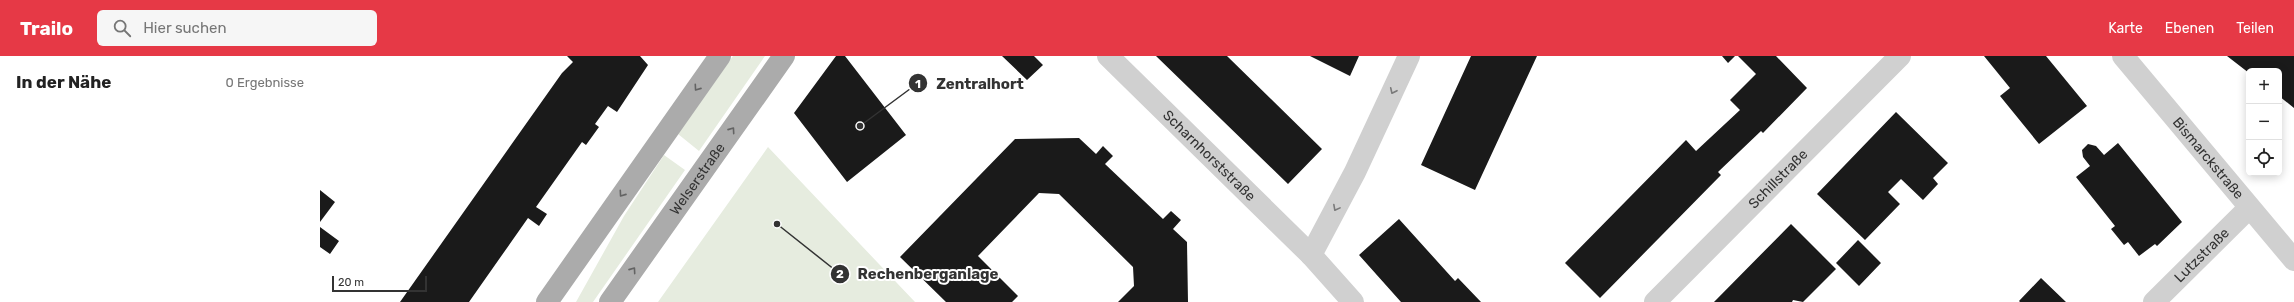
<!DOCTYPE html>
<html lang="de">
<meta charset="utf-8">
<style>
:root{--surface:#fff;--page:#f6f6f6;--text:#222;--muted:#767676;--line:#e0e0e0;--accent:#e63946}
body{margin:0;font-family:Rubik,sans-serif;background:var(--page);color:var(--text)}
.controls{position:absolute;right:12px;top:12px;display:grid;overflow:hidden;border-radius:6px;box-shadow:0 2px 10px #0003}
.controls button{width:36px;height:36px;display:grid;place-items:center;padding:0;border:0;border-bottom:1px solid var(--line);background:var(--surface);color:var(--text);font:20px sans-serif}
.scale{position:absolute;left:12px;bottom:10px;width:95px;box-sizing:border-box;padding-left:4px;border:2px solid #333;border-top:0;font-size:11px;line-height:14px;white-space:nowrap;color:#333;-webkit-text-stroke:3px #fff;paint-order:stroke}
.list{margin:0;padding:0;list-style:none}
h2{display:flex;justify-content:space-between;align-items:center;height:52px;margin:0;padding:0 16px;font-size:17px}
h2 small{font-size:13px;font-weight:400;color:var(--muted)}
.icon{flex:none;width:22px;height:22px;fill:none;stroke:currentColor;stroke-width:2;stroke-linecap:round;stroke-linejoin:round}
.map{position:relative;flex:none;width:1974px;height:246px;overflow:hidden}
header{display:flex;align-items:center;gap:24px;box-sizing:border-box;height:56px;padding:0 20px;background:var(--accent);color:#fff}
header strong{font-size:19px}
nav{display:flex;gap:22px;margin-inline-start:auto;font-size:14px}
.search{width:280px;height:36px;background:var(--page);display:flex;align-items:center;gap:10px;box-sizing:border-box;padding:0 14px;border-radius:6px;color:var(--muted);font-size:15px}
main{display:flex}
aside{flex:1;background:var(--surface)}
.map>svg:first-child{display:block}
.green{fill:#e6ecdf}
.building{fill:#1a1a1a}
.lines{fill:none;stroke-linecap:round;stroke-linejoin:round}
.street{stroke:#d0d0d0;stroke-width:22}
.primary{stroke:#ababab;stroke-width:22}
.oneway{stroke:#636363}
.oneway2{stroke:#7a7a7a}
.labels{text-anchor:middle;stroke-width:4;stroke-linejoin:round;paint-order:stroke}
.street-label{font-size:14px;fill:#333;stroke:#fff}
.leader{fill:none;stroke:#333;stroke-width:1.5}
.callout-dot{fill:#333;stroke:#fff;stroke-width:1.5}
.mark-label{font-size:12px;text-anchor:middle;font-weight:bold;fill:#fff}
.callout-label{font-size:15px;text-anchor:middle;font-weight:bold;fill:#333;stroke:#fff;stroke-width:4;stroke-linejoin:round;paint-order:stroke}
</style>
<header>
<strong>Trailo</strong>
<div class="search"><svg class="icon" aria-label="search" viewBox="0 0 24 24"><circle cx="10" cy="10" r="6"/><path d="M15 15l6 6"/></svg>Hier suchen</div>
<nav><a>Karte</a><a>Ebenen</a><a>Teilen</a></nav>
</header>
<main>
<aside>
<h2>In der Nähe<small>0 Ergebnisse</small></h2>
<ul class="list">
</ul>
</aside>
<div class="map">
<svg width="1974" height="246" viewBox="0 0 1974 246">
<rect width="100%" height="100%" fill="#fff"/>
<path class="green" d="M 413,0 L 445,0 L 379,95 L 358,78 Z
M 448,91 L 595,246 L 338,246 Z
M 344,99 L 365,114 L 273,246 L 256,246 L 304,160 Z"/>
<path class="building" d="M 247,0 L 320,0 L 328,9 L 297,56 L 288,50 L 275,68 L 279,71 L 266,89 L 262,86 L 216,151 L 227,158 L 219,170 L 208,162 L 149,246 L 80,246 L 242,17 L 253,6 Z
M 516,0 L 525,0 L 586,79 L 527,126 L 474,57 Z
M 682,0 L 714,0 L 723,9 L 707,24 Z
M 836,0 L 907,0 L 1002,93 L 968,128 Z
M 990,0 L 1039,0 L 1030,20 Z
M 1151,0 L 1217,0 L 1155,134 L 1101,109 Z
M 1402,0 L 1415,0 L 1408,7 Z
M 1418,0 L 1456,0 L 1487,32 L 1443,77 L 1441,75 L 1398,116 L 1401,119 L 1280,242 L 1245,207 L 1366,84 L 1376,95 L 1420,54 L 1410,44 L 1436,18 Z
M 1664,0 L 1726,0 L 1767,50 L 1719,88 L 1680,40 L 1690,32 Z
M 1907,0 L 1974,0 L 1974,52 L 1959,40 L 1959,15 L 1929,15 L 1929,17 Z
M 1576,56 L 1628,107 L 1613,122 L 1618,128 L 1603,144 L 1581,123 L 1568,136 L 1580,148 L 1545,184 L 1497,138 Z
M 759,82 L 776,98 L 783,90 L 793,100 L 785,108 L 843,163 L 851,155 L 861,164 L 853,173 L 867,186 L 868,246 L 798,246 L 814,230 L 813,211 L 739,138 L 719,137 L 658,200 L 698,240 L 692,246 L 626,246 L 580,201 L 695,83 Z
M 1798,87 L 1862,166 L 1837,190 L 1835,188 L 1819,200 L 1808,186 L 1804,189 L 1791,173 L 1795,170 L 1756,121 L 1770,110 L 1763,101 L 1762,94 L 1768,88 L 1776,90 L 1784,99 Z
M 0,134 L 15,146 L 0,166 Z
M 1079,163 L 1135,225 L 1138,222 L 1161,246 L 1081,246 L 1039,199 Z
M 1471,168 L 1516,213 L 1483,246 L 1473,244 L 1472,246 L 1394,246 Z
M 0,171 L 19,185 L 10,198 L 0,191 Z
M 1538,184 L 1561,207 L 1539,230 L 1516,207 Z
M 1721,222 L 1746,246 L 1700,246 L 1699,245 Z"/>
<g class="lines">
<g class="street">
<path id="s1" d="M 788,0 L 991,199 L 1033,246"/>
<path id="s2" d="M 1803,0 L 1974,204"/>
<path d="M 991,199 L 1035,116 L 1089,0"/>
<path id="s3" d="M 1335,246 L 1580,0"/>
<path id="s4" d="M 1834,246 L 1929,152"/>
</g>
<g class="primary">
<path d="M 227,246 L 400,0"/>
<path id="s5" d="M 290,246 L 464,0"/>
</g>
</g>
<defs><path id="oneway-chevron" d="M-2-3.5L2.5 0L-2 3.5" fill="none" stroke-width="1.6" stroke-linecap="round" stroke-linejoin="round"/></defs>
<g class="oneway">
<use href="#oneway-chevron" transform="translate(377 32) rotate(125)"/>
<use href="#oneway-chevron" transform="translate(412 74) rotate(-55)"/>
<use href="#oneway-chevron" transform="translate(302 138) rotate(125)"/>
<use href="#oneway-chevron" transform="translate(313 214) rotate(-55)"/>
</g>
<g class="oneway2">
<use href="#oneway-chevron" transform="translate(1073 35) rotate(115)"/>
<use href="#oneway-chevron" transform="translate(1016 152) rotate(118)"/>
</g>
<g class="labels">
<g class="street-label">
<text dy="5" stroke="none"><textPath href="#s1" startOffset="142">Scharnhorststraße</textPath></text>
<text dy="5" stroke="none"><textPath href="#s2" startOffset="133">Bismarckstraße</textPath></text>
<text dy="5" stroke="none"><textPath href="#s5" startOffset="151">Welserstraße</textPath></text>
<text dy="5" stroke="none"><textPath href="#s3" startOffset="174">Schillstraße</textPath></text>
<text dy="5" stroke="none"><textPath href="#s4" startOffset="67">Lutzstraße</textPath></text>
</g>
</g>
<path class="leader" d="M540 70L598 27M457 168L520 218"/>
<g class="callout-dot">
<circle cx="540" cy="70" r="4"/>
<circle cx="457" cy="168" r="4"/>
<circle cx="598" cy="27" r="10"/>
<circle cx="520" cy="218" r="10"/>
</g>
<g class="mark-label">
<text x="598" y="32">1</text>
<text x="520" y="222">2</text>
</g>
<g class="callout-label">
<text x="660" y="33">Zentralhort</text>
<text x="608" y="223">Rechenberganlage</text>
</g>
</svg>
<div class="controls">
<button>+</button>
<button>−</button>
<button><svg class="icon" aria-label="locate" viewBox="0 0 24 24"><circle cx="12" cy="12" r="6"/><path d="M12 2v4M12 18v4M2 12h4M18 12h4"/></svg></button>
</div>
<div class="scale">20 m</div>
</div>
</main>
